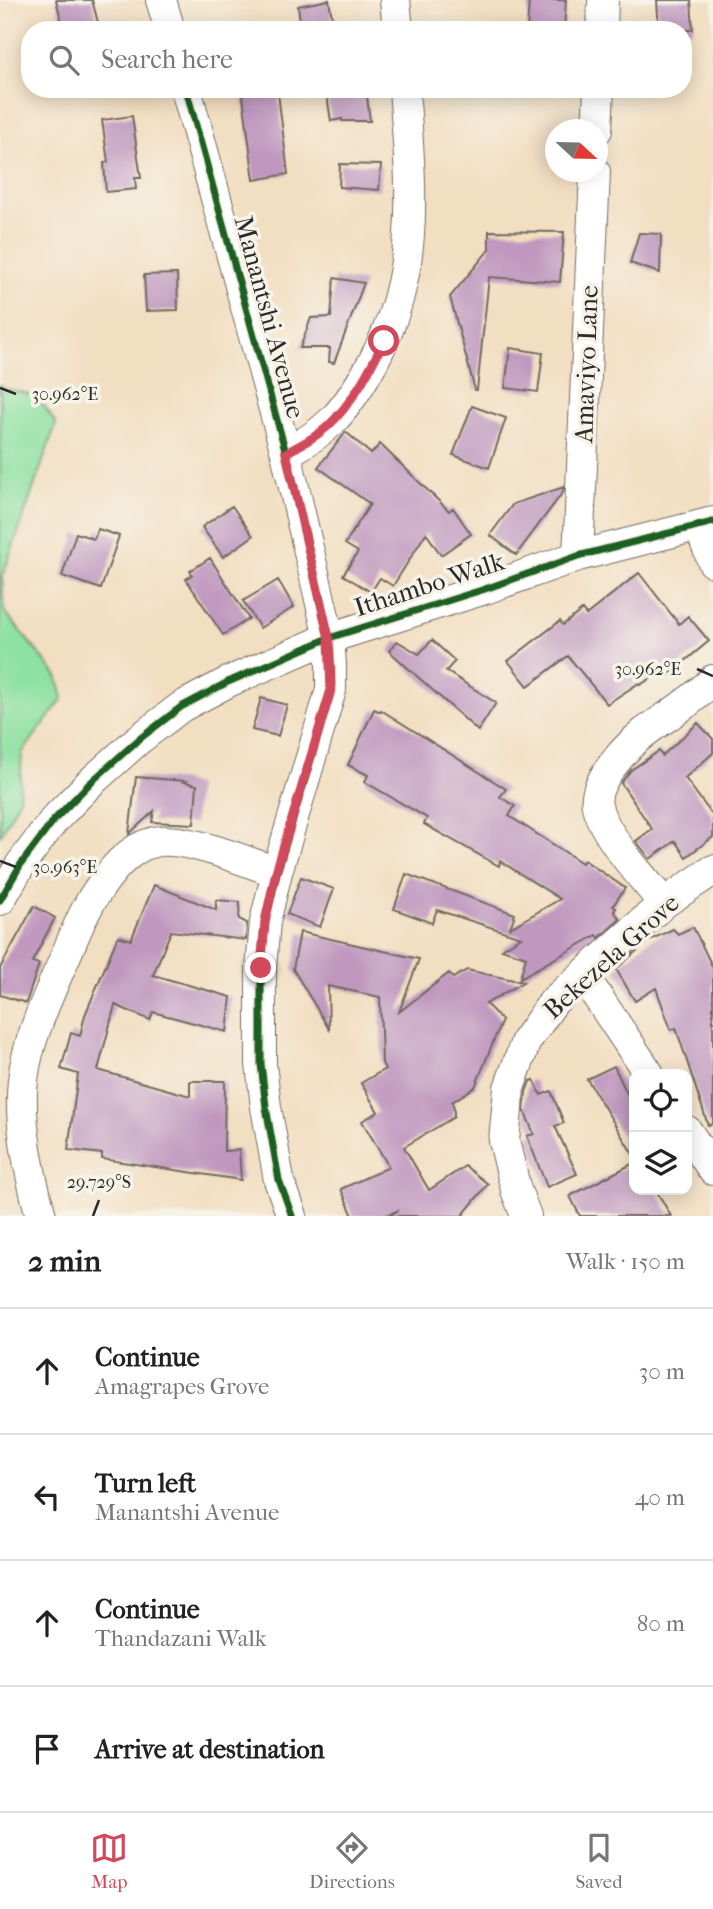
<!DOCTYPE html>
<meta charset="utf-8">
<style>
:root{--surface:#fff;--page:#f2f2f2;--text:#222;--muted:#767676;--line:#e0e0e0;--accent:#d1495b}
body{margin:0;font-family:"IM FELL French Canon",serif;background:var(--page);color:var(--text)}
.controls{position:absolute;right:21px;bottom:21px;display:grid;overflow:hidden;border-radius:14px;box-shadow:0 4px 18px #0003}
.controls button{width:63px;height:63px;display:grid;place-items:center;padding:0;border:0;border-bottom:2px solid var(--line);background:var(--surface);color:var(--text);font:35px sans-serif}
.compass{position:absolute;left:545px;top:119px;width:63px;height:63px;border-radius:50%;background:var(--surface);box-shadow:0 4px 18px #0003;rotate:112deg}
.stop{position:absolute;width:21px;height:21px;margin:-16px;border:5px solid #d1495b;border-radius:50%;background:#fff}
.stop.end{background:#d1495b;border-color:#fff;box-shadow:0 2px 7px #0008}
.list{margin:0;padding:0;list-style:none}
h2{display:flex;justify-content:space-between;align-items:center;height:91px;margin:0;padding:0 28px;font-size:30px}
h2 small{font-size:23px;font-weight:400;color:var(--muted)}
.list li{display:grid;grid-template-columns:46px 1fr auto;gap:21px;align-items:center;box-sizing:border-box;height:126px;padding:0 28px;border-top:2px solid var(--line)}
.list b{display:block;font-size:26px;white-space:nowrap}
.list p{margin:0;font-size:23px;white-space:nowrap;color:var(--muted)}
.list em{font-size:23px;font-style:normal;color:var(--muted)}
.icon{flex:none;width:38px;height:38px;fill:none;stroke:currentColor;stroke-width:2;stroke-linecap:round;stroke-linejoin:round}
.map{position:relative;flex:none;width:713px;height:1216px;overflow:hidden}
.search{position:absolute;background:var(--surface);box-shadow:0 4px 18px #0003;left:21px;right:21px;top:21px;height:77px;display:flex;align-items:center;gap:18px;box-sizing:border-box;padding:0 24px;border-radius:28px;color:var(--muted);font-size:26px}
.sheet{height:595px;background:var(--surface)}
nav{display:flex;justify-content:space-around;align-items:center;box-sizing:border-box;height:98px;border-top:2px solid var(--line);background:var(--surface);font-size:19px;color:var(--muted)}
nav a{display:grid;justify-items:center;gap:4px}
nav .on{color:var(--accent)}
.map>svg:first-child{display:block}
.green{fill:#8de1a2;stroke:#5c8666;stroke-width:2}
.building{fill:#bf97bf}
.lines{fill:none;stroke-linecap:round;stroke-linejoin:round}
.minor-casing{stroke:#716a60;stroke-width:32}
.minor{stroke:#fff;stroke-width:30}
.cycleway-casing{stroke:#f7f3e8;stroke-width:11}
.cycleway{stroke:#1b5e20;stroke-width:7}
.route{stroke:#d1495b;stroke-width:9}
.ticks{fill:none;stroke:#2b2b2b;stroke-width:2.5}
.labels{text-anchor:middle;stroke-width:7;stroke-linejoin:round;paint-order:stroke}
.street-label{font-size:26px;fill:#2b2b2b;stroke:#f7f3e8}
.ticks-label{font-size:18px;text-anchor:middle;fill:#2b2b2b;stroke:#f7f3e8;stroke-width:7;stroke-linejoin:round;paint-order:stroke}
</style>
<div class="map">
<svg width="713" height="1216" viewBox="0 0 713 1216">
<rect width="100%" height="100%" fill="#f7f3e8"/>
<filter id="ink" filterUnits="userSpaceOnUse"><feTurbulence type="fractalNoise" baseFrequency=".0143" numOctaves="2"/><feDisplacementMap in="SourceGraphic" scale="14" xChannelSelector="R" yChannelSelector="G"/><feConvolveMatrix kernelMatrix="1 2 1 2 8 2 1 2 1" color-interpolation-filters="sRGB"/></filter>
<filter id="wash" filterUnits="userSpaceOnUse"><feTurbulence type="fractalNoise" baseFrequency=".00686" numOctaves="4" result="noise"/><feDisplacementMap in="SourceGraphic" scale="28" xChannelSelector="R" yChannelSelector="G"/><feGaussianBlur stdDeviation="1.57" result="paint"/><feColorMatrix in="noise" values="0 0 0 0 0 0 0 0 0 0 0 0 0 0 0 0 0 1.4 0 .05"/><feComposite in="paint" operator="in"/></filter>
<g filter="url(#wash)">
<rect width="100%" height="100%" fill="#f2dec1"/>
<path class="green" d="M 0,385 L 4,388 L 37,396 L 56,424 L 2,578 L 4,611 L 57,676 L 63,698 L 22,753 L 19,800 L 0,836 Z"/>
<g id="blocks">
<path class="building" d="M 56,0 L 92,0 L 99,26 L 86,30 L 64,30 Z
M 329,0 L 334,30 L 301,30 L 298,6 Z
M 529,0 L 566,0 L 564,30 L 527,30 Z
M 657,0 L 691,0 L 693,30 L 659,30 Z
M 242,89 L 274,89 L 275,94 L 278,93 L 288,174 L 254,180 Z
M 326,89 L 366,89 L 370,121 L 342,121 L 342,119 L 331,121 Z
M 132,116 L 141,178 L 135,178 L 136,189 L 106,192 L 104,163 L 108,162 L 102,120 Z
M 340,164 L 381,165 L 379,190 L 339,187 Z
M 489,231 L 564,232 L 560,282 L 489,277 L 477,390 L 475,390 L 450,297 L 489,250 Z
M 639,233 L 661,234 L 660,273 L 630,263 Z
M 177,274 L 178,310 L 146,311 L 144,275 Z
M 334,278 L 364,283 L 334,363 L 329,362 L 330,348 L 300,348 L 311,318 L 331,317 Z
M 510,348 L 543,353 L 538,392 L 505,388 Z
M 472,406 L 506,418 L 489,468 L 453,455 Z
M 346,432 L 371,454 L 380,444 L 449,511 L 453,508 L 471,534 L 441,555 L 426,533 L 393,586 L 380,578 L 371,592 L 343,575 L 358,552 L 345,544 L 370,504 L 318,467 Z
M 564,487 L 563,492 L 516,555 L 490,535 L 513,504 Z
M 232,506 L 253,536 L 223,557 L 202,527 Z
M 98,529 L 119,536 L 101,589 L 62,576 L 76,533 L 94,539 Z
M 210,558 L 249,619 L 223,635 L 186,579 L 192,575 L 190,571 Z
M 639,573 L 679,624 L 688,616 L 709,641 L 667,676 L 663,671 L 640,685 L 639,683 L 607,704 L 568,656 L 528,686 L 508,661 L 560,621 L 563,625 L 582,610 L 586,615 Z
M 278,580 L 294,607 L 260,628 L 243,601 Z
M 432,640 L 455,661 L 446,671 L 496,703 L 478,731 L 389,651 L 397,641 L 419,654 Z
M 261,698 L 287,705 L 278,736 L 252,730 Z
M 374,709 L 381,712 L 381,710 L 506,789 L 500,797 L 515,806 L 509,816 L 582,863 L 584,860 L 625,888 L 613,906 L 616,908 L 614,911 L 620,919 L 599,938 L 597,935 L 520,978 L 526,957 L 502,949 L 521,937 L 437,910 L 432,923 L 394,909 L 406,874 L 515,914 L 510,928 L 560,899 L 500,861 L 499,866 L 424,824 L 427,818 L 365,782 L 368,775 L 348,765 Z
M 698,723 L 713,739 L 713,753 L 685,778 L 713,816 L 713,837 L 686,857 L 675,841 L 650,859 L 636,841 L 652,829 L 621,783 L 631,770 L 659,751 L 662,756 Z
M 136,777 L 186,781 L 184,782 L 197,785 L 194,824 L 152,822 L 154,811 L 129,834 Z
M 301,877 L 334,889 L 320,927 L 287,914 Z
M 154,885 L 216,910 L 216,900 L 240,902 L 239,919 L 247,923 L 246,940 L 171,931 L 153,975 L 231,997 L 227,1032 L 153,1012 L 150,1020 L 115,1005 L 98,1070 L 190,1096 L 190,1081 L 225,1081 L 224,1151 L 239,1150 L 241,1180 L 102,1159 L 102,1154 L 68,1150 L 78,1074 L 61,1069 L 71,1033 L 80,1036 L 85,1015 L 118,936 L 131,940 Z
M 34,906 L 55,918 L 32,962 L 39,964 L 26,1003 L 0,995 L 0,968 Z
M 693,927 L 713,968 L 713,1124 L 708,1125 L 676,1028 L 671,1030 L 656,988 L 635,1001 L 616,969 L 648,941 L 673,929 L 678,934 Z
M 300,932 L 419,959 L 399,1012 L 449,973 L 453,978 L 467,970 L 523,982 L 486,1004 L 502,1020 L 475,1087 L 452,1102 L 454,1108 L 454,1117 L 404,1147 L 429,1190 L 465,1166 L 488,1184 L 462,1216 L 389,1216 L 399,1210 L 385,1216 L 353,1216 L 341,1189 L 389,1167 L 362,1121 L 378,1112 L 361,1083 L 385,1069 L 382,1063 L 380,997 L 328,986 L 329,1029 L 293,969 Z
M 614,1066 L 634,1108 L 634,1156 L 587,1079 Z
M 534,1080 L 541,1095 L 551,1091 L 564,1123 L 555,1126 L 577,1174 L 547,1187 L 527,1136 L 534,1134 L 524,1110 L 526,1092 L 530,1081 Z
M 634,1163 L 634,1190 L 656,1190 L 671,1216 L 580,1216 L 570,1196 Z"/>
</g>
</g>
<g filter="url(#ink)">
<use href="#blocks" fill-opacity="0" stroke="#716a60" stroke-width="2"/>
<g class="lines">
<g class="minor-casing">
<path id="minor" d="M 161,0 L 170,30
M 395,0 L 398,30
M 602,30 L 603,0
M 186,89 L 286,453 L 329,638 L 331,665 L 331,690 L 277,872 L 265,922 L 261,968 L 261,1064 L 266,1107 L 279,1180 L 292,1216
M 597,130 L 599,89
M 286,453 C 326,432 342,415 365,376 C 422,282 412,193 404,89
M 699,526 L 713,562
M 578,556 L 595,172
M 0,900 L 21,864 L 54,820 L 90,783 L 138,740 L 181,707 L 228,682 L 329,638 L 485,589 L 578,556 L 713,522
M 664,903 C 645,881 603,834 597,806 C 592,782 627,746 645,732 C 667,716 694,700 713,680
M 583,975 L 649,1074
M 687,1131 L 713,1170
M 41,1216 C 30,1175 18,1123 23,1080 C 27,1040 50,992 66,955 C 75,934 83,912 96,893 C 110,872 128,848 154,842 C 184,835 246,862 277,872
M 526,1216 L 516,1190 L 504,1141 L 509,1088 L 526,1041 L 554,1001 L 664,903 L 713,870"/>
</g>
<use href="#minor" class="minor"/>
<g class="cycleway-casing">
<path id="cycleway" d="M 186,89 L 286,453 L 329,638 L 331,665 L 331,690 L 277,872 L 265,922 L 261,968 L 261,1064 L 266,1107 L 279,1180 L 292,1216
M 0,900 L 21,864 L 54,820 L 90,783 L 138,740 L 181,707 L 228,682 L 329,638 L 485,589 L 578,556 L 713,522"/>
</g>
<use href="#cycleway" class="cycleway"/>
</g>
</g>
<g class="lines" filter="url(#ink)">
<path class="route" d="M 261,968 L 265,922 L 276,872 L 331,690 L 329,638 L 286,453 C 300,445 315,438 327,427 C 352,404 369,371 384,341"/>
</g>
<path class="ticks" d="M 0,388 L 16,394M 697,669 L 713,676M 0,861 L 16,867M 93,1216 L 99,1200"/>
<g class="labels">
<g class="street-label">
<text transform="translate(270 317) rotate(75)" y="9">Manantshi Avenue</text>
<text transform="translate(586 364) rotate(-88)" y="9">Amaviyo Lane</text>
<text transform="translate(429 584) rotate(-18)" y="9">Ithambo Walk</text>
<text transform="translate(611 956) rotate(-42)" y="9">Bekezela Grove</text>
</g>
</g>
<g class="ticks-label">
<text x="65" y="400">30.962°E</text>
<text x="648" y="675">30.962°E</text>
<text x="65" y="873">30.963°E</text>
<text x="99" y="1188">29.729°S</text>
</g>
</svg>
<div class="controls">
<button><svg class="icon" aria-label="locate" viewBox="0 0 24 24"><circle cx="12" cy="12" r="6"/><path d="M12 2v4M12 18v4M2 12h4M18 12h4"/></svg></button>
<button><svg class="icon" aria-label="layers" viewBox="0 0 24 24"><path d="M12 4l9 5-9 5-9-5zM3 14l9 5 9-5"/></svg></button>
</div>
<svg class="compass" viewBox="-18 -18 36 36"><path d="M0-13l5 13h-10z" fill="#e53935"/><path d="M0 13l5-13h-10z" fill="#767676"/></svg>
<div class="stop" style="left:384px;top:341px"></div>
<div class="stop end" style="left:261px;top:968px"></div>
<div class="search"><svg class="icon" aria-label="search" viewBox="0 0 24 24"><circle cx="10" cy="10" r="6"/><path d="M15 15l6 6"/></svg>Search here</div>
</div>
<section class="sheet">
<h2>2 min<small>Walk · 150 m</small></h2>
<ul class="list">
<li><svg class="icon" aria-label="ahead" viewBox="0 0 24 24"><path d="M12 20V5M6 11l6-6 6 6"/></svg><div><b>Continue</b><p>Amagrapes Grove</p></div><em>30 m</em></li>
<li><svg class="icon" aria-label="left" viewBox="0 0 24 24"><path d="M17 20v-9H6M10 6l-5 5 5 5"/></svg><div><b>Turn left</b><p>Manantshi Avenue</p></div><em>40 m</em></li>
<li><svg class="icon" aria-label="ahead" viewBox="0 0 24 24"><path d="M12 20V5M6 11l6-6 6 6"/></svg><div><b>Continue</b><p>Thandazani Walk</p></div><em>80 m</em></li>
<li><svg class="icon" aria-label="arrive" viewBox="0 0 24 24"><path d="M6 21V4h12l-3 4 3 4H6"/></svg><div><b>Arrive at destination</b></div></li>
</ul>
</section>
<nav>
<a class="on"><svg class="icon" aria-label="map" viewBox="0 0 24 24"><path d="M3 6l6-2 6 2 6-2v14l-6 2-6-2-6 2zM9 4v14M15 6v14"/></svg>Map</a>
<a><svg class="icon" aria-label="directions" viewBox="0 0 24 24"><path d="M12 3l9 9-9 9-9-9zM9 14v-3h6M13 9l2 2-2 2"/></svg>Directions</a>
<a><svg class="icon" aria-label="saved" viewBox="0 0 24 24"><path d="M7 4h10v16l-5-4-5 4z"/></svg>Saved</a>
</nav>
